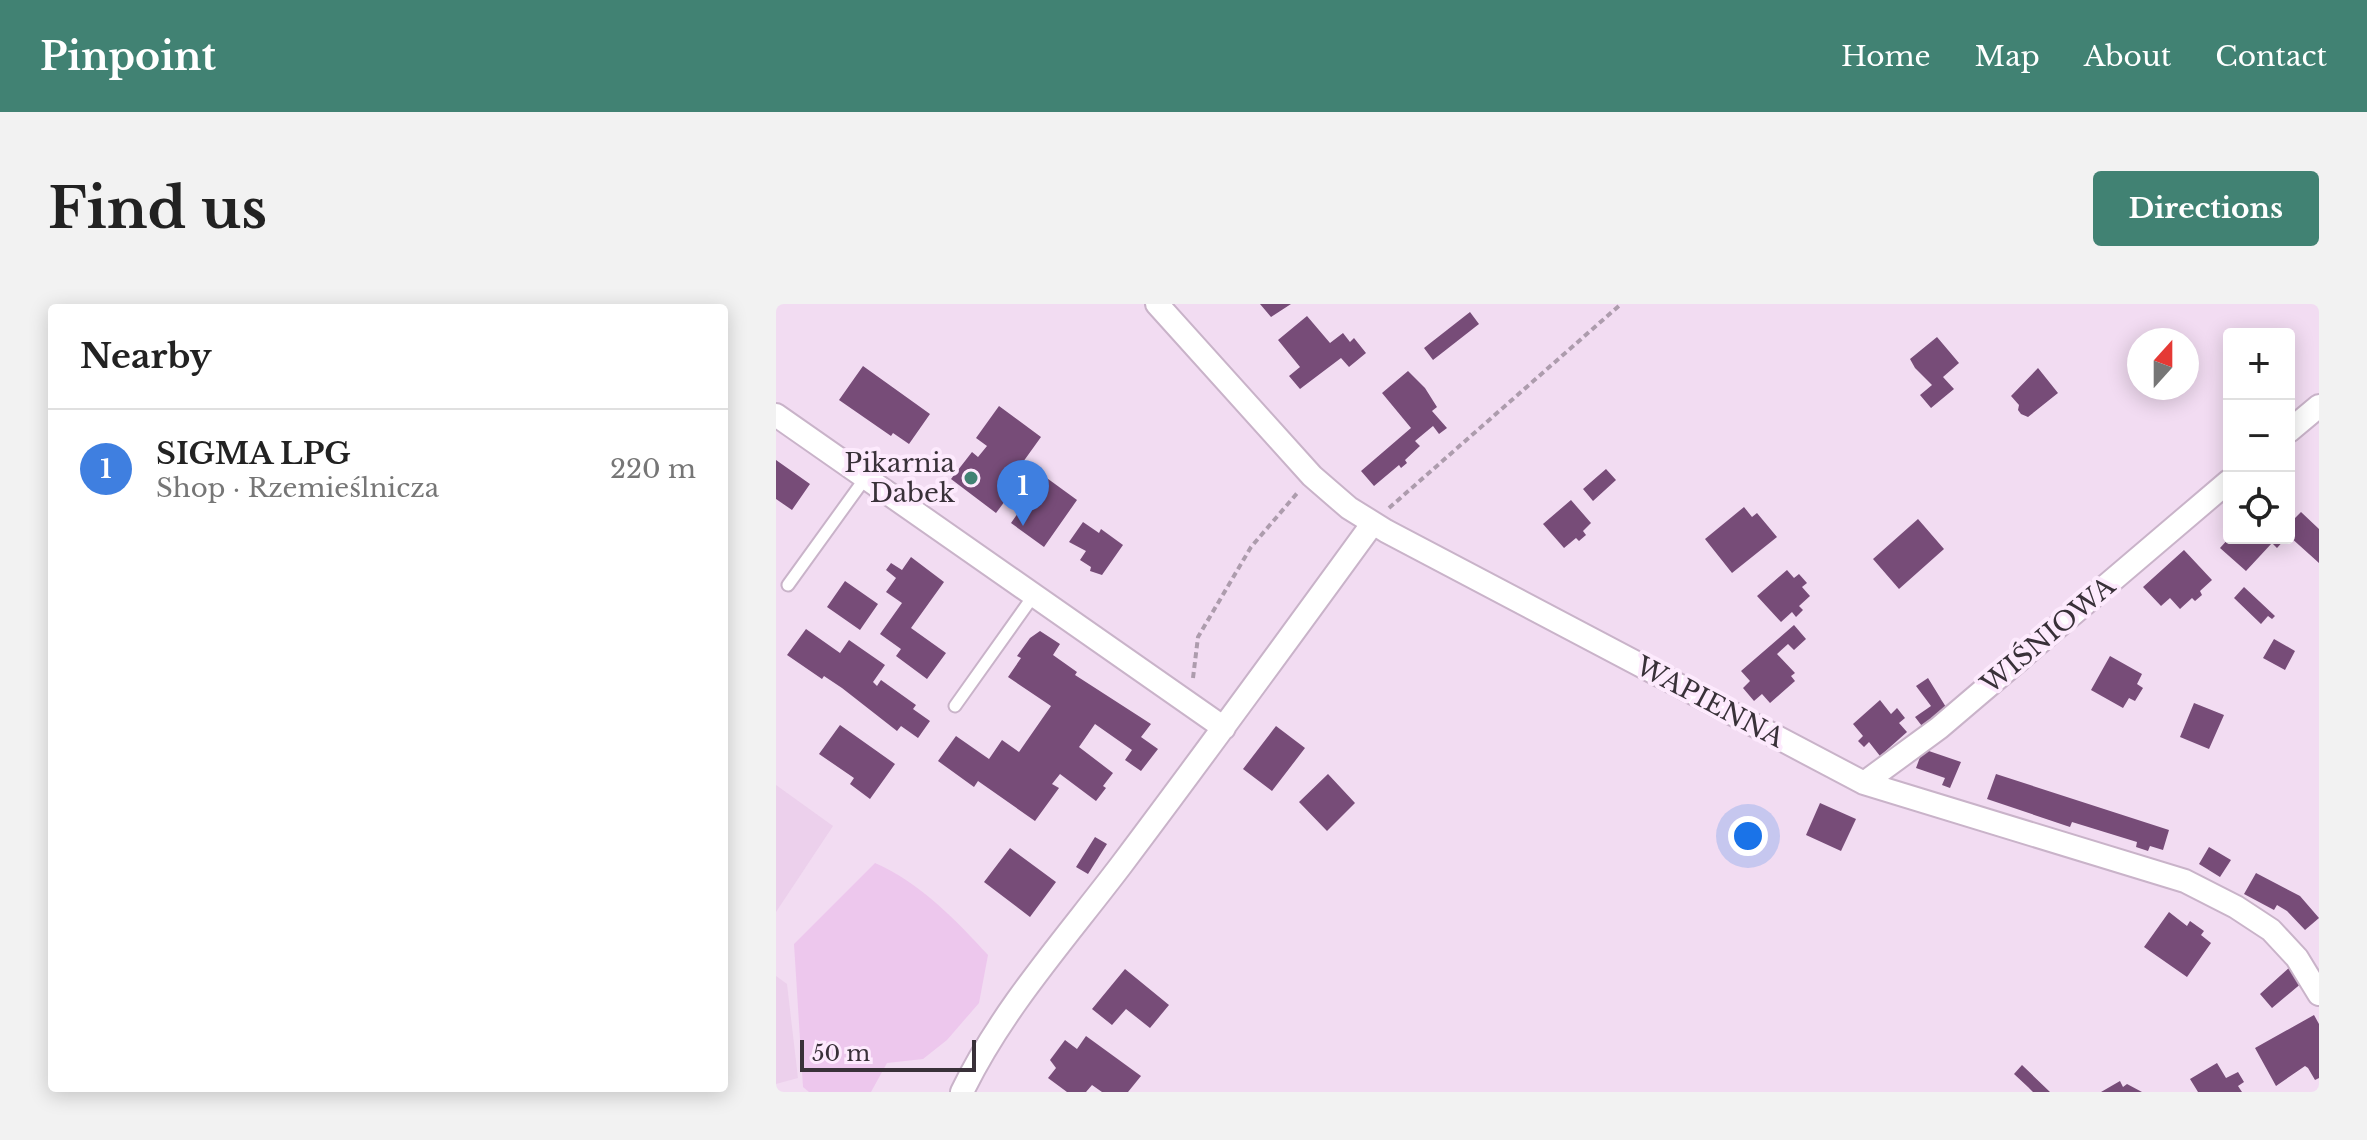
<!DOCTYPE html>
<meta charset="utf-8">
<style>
:root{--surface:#fff;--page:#f2f2f2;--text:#222;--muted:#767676;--line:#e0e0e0;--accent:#418273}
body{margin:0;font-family:"Libre Baskerville",serif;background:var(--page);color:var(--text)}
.controls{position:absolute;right:24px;top:24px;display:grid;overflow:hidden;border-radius:8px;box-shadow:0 4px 20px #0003}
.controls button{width:72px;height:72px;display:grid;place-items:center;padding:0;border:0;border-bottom:2px solid var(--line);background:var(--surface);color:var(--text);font:40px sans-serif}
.compass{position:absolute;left:1351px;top:24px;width:72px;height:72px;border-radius:50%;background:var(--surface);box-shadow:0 4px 20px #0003;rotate:21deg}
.scale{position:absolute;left:24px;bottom:20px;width:176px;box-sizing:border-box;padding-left:8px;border:4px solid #393139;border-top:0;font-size:22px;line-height:28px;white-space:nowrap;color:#393139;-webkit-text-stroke:6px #fdeafd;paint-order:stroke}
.you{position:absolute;left:972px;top:532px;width:28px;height:28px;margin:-20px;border:6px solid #fff;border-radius:50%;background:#1a73e8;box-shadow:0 0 0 12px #1a73e833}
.badge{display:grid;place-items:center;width:52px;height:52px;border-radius:50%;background:var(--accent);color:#fff;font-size:26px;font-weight:700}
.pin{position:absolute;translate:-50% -66px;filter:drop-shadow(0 2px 4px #0008)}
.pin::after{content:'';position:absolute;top:42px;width:28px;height:24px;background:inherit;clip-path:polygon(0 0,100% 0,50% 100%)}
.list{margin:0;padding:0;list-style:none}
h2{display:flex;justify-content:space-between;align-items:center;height:104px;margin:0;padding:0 32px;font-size:34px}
h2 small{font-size:26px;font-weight:400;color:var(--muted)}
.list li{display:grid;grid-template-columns:52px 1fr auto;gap:24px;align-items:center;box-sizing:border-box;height:120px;padding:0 32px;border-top:2px solid var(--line)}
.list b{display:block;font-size:30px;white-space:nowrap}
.list p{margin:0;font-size:26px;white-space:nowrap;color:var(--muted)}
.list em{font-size:26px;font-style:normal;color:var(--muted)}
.icon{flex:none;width:44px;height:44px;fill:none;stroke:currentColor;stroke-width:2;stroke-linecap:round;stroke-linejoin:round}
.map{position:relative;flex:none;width:1543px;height:788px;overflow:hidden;border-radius:8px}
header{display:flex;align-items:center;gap:48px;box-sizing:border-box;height:112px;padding:0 40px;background:var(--accent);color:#fff}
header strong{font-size:38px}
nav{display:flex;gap:44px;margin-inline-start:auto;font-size:28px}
.intro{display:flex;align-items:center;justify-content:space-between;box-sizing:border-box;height:192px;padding:0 48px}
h1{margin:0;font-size:56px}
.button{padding:20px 36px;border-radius:8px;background:var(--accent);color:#fff;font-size:28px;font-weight:700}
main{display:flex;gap:48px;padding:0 48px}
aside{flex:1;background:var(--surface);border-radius:8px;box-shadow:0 4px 20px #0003}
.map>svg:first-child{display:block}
.built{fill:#ecd0ec}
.green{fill:#edc7ed}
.building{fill:#774c78}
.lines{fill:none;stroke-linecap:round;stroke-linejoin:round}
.lane-casing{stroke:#c9b3c9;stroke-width:15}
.street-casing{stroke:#c9b3c9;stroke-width:26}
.path{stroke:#ad9cad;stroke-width:4;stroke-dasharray:6 4;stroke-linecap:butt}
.lane{stroke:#fff;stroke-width:11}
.street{stroke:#fff;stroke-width:22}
.poi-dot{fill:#418273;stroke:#fdeafd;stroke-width:3}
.labels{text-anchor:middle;stroke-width:8;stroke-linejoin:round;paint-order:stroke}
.poi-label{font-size:26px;fill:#393139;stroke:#fdeafd;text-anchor:end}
.street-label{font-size:26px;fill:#393139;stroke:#fdeafd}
</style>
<header>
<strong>Pinpoint</strong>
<nav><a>Home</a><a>Map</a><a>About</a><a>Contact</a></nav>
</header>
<div class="intro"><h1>Find us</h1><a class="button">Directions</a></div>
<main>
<aside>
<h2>Nearby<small></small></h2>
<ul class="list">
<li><span class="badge" style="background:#3f7fe0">1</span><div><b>SIGMA LPG</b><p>Shop · Rzemieślnicza</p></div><em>220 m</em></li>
</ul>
</aside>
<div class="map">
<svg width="1543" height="788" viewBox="0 0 1543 788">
<rect width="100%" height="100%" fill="#f2dcf2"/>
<path class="built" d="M 0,481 L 57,522 L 0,608 Z
M 0,672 L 11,680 L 22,774 L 0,780 Z"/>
<path class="green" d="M 99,559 C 143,578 180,616 212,651 L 203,699 L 171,736 L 147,755 L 111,759 L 95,788 L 33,788 L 27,783 L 18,640 Z"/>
<path class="building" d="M 484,0 L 515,0 L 495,13 Z
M 694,8 L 703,20 L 657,56 L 648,44 Z
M 531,12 L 554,39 L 567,29 L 574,38 L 578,34 L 590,49 L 573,63 L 565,54 L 524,85 L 513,72 L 524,63 L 502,36 Z
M 1161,33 L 1183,59 L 1167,73 L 1178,85 L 1155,104 L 1144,91 L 1156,81 L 1139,64 L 1134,55 Z
M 87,62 L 154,110 L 133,140 L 117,129 L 115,132 L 63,96 Z
M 1262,64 L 1282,89 L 1252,113 L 1245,110 L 1242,106 L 1243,101 L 1235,92 Z
M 632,67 L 649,84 L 661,103 L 656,107 L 671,124 L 663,130 L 657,122 L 639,137 L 644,142 L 629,156 L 631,159 L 625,164 L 623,161 L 598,182 L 585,167 L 635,124 L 606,89 Z
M 223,102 L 265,133 L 234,176 L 241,181 L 220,209 L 175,175 L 196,148 L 202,153 L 211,142 L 200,134 Z
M 0,156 L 34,180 L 16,206 L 0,195 Z
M 830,165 L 840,176 L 817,197 L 807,185 Z
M 268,172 L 301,196 L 268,243 L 235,219 Z
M 795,196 L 815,219 L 807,227 L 810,231 L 803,237 L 800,234 L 788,244 L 767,220 Z
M 968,203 L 976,213 L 981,209 L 1001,233 L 956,269 L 929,235 Z
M 1525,208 L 1543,225 L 1543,259 L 1513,232 L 1513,210 L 1518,215 Z
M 1142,215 L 1168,245 L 1123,285 L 1097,255 Z
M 307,218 L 323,229 L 325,225 L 347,241 L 326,271 L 314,267 L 315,263 L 304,256 L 310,247 L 293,238 Z
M 1453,234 L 1510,234 L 1501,244 L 1496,239 L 1470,267 L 1444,244 Z
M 1408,246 L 1436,276 L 1424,287 L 1426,291 L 1419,297 L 1416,294 L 1404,305 L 1394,294 L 1385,302 L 1367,283 Z
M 135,253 L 168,278 L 135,324 L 170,349 L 151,375 L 120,352 L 125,345 L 104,330 L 126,299 L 110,288 L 120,274 L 110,266 L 115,259 L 126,266 Z
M 1011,266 L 1018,274 L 1023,270 L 1031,279 L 1026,283 L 1034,292 L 1023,302 L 1027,306 L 1020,313 L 1016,308 L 1005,318 L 981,292 Z
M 69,277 L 102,300 L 84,326 L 51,303 Z
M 1468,283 L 1499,312 L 1496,315 L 1492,312 L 1485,320 L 1458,294 Z
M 1018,321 L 1030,335 L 1018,346 L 1012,340 L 1001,350 L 1019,369 L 1015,372 L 1019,377 L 994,399 L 986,390 L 978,397 L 967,384 L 974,377 L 965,367 Z
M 30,325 L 64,349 L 73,336 L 109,361 L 97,378 L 101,382 L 105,376 L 140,401 L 137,405 L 154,417 L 142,434 L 125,422 L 121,427 L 66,384 L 48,372 L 46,375 L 11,351 Z
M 264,327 L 284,340 L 277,351 L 301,368 L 299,371 L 375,420 L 365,433 L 382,445 L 365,467 L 349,456 L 356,446 L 319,420 L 303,443 L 337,469 L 327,482 L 330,484 L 320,497 L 284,470 L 276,480 L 283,484 L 259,517 L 202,477 L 198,483 L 162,457 L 180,432 L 213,455 L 226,436 L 243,448 L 275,402 L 232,373 L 245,354 L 241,352 L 254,334 Z
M 1498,335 L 1519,347 L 1509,366 L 1487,354 Z
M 1334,352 L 1366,370 L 1361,380 L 1367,384 L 1359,397 L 1353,394 L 1347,404 L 1315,386 Z
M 1152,374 L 1173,408 L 1149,426 L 1139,413 L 1155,402 L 1140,382 Z
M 1104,396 L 1115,410 L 1121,404 L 1129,414 L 1123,419 L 1131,428 L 1104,452 L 1093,438 L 1088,443 L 1082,437 L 1087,432 L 1077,420 Z
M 1418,399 L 1448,411 L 1433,445 L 1404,433 Z
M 64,421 L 119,460 L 94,495 L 74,480 L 78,474 L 43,450 Z
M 500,422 L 529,444 L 496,487 L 467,465 Z
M 1147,445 L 1185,458 L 1174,484 L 1166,481 L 1169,474 L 1140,464 Z
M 552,470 L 579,499 L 551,527 L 523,498 Z
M 1220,470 L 1393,526 L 1387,546 L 1374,542 L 1372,547 L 1360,543 L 1361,538 L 1296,518 L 1294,523 L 1211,495 Z
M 1044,499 L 1080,515 L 1065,547 L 1030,531 Z
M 319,533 L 331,540 L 312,570 L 300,563 Z
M 1433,543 L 1455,556 L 1444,573 L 1423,560 Z
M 234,544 L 280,578 L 254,613 L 208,578 Z
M 1480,569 L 1524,592 L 1543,614 L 1529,626 L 1511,607 L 1501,601 L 1498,606 L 1468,590 Z
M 1393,608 L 1411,622 L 1414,617 L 1428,627 L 1425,631 L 1435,639 L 1411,673 L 1368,643 Z
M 1514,663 L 1527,678 L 1496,704 L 1484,690 Z
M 349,665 L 393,701 L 374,724 L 350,705 L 336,721 L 316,705 Z
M 1538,711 L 1543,720 L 1543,774 L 1539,776 L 1532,764 L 1529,762 L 1500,782 L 1479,744 Z
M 310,732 L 365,772 L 352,788 L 326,788 L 316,781 L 310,788 L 291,788 L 272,774 L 280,764 L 274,756 L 289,736 L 301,745 Z
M 1441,759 L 1450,774 L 1462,768 L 1468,778 L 1462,782 L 1466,788 L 1422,788 L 1414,775 Z
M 1246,761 L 1274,788 L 1257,788 L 1252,783 L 1238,770 Z
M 1344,777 L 1347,783 L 1351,780 L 1366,788 L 1325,788 Z"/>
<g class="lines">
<g class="lane-casing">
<path id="lane" d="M 12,281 L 90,173
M 179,402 L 258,291"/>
</g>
<g class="street-casing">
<path id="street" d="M 381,0 L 536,172 L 573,204 L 610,227 L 1088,479 L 1409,577 L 1460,603 L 1495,626 L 1521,654 L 1543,690
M 0,111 L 448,424
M 1513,127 L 1543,102
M 1088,479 L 1163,424 L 1453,177
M 186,788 C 226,705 290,634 346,560 C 431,447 514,333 597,219"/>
</g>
<path class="path" d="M 613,204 L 845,0
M 417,374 L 422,333 L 475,243 L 523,187"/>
<use href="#lane" class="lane"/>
<use href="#street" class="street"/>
</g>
<circle class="poi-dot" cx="195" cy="174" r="8"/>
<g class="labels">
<g class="poi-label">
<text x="179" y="168">Pikarnia<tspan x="179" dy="30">Dabek</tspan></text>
</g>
<g class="street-label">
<text transform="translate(1272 331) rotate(-40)" y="9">WIŚNIOWA</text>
<text transform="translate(934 398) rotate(28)" y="9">WAPIENNA</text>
</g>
</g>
</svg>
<div class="controls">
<button>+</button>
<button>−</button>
<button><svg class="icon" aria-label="locate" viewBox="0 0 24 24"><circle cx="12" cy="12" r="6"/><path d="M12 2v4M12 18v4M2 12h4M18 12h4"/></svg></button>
</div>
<svg class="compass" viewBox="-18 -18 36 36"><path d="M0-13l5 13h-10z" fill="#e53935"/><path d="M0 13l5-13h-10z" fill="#767676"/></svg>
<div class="scale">50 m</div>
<div class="you"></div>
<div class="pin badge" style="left:247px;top:222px;background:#3f7fe0">1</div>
</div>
</main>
